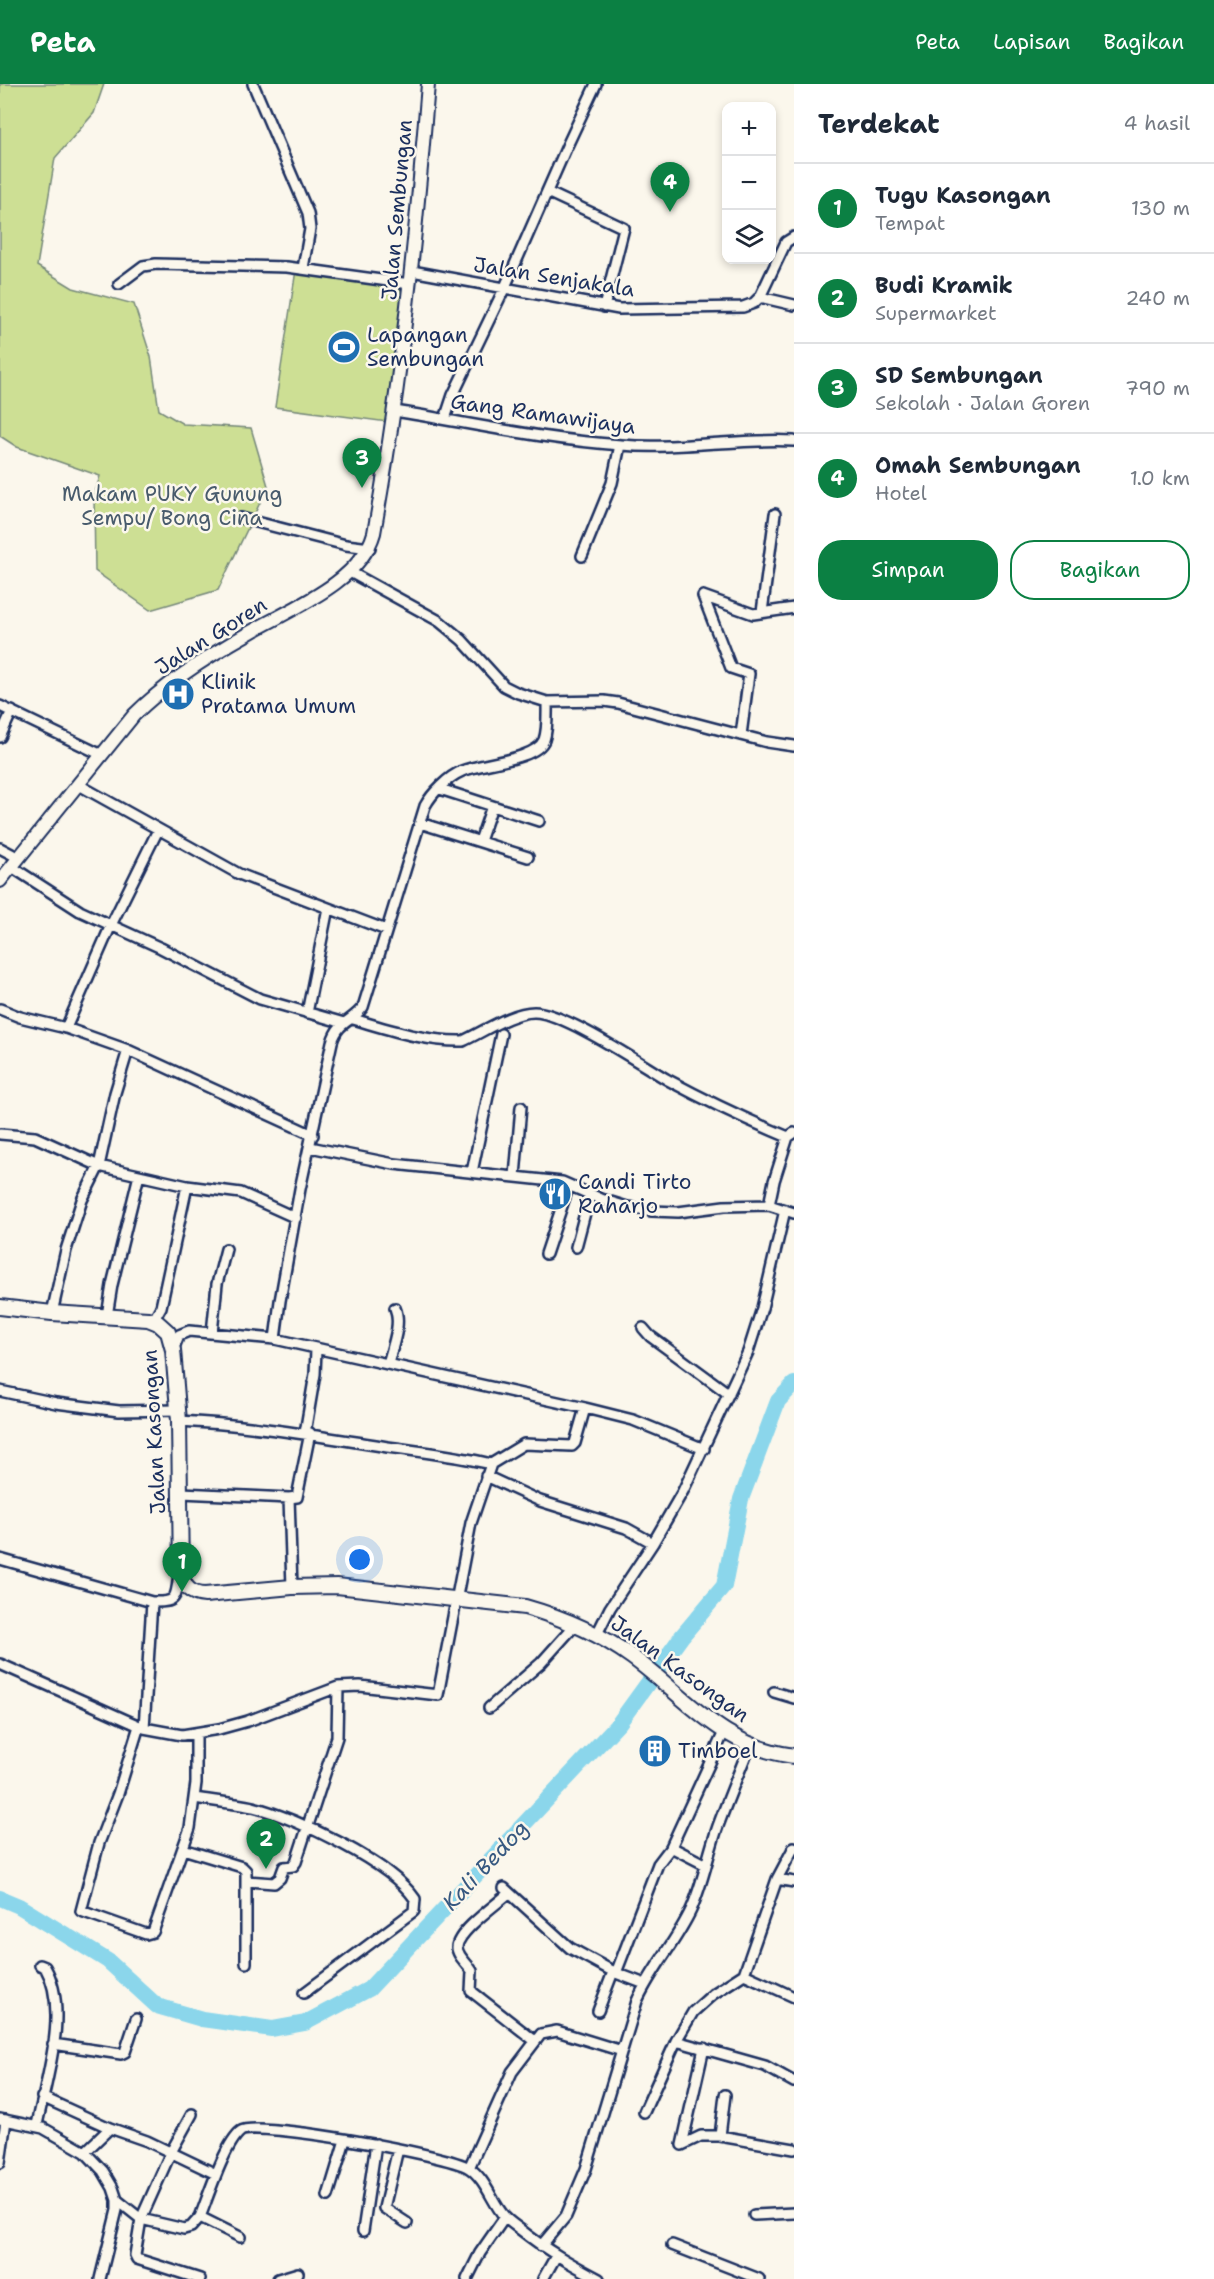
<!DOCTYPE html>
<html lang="id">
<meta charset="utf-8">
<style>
:root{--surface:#fff;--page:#f6f6f7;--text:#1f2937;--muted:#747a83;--line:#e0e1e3;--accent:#0b8043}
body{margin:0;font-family:"Shantell Sans",sans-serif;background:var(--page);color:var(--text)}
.controls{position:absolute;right:18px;top:18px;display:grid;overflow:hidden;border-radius:12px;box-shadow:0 3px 9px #0003}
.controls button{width:54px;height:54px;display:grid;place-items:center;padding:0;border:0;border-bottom:2px solid var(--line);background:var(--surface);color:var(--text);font:30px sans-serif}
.you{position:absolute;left:360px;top:1476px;width:21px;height:21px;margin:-15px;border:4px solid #fff;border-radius:50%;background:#1a73e8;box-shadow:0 0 0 9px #1a73e833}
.badge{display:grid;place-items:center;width:39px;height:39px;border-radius:50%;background:var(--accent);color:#fff;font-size:20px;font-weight:700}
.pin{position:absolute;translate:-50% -50px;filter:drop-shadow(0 2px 3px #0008)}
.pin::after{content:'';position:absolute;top:32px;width:21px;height:18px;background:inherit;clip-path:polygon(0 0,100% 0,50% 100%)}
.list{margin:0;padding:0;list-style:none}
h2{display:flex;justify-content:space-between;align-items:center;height:78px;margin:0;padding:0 24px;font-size:26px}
h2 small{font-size:20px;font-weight:400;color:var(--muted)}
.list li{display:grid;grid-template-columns:39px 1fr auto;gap:18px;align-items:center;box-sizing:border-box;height:90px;padding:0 24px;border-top:2px solid var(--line)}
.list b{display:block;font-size:22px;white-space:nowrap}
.list p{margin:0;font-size:20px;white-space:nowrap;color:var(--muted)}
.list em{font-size:20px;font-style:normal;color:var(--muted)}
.actions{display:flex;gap:12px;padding:18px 24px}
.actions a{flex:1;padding:14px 0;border:2px solid var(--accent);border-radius:24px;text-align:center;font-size:21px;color:var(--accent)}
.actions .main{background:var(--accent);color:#fff}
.icon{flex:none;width:33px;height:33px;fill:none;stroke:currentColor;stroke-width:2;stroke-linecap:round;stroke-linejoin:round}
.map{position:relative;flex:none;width:794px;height:2195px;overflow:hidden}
header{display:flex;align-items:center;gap:36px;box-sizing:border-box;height:84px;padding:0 30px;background:var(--accent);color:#fff}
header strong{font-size:28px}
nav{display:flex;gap:33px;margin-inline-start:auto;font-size:21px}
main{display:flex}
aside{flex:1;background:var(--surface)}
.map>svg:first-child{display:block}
.green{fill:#cddf94;stroke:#748779;stroke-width:1.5}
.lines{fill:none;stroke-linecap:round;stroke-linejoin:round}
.river{stroke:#8bd6eb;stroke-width:16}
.minor-casing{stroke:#1b2f5e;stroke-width:14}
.tertiary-casing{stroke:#1b2f5e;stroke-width:16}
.secondary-casing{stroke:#1b2f5e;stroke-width:18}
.minor{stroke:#fbf7ec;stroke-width:9}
.tertiary{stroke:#fbf7ec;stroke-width:12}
.secondary{stroke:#fbf7ec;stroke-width:14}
.labels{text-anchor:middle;stroke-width:5;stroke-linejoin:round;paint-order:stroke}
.street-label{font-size:21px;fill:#1b2f5e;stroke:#fbf7ec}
.poi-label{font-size:21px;fill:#1b2f5e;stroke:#fbf7ec;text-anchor:start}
.park-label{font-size:21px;fill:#485b6c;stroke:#fbf7ec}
.water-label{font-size:22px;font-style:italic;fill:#375981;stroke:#fbf7ec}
</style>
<header>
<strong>Peta</strong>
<nav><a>Peta</a><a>Lapisan</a><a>Bagikan</a></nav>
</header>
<main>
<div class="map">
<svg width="794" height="2195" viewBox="0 0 794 2195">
<rect width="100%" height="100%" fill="#fbf7ec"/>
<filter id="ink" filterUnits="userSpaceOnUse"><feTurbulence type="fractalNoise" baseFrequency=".0167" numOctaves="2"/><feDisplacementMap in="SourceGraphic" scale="12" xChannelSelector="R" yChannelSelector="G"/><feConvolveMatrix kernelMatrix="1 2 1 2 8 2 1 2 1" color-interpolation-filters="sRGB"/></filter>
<g filter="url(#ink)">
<path class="green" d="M 0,0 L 104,0 L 94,29 L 55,74 L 37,182 L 73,204 L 134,220 L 151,273 L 159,326 L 183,340 L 251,344 L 268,402 L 218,506 L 150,526 L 95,487 L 94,412 L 100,392 L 17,363 L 0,352 Z
M 296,186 L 410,203 L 395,339 L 275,323 Z"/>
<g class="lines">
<path class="river" d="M 0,1814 L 19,1822 L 108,1877 L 157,1922 L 202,1935 L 272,1945 L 305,1939 L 369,1905 L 619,1639 L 682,1552 L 724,1502 L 741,1415 L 778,1317 L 794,1300"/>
<g class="minor-casing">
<path id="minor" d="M 253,0 L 308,129 L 310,145 L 303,184
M 547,108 L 624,144 L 604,223
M 412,187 L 619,225 L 743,223 L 754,219 L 760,213 L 786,158 L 794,153
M 119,200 L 143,182 L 156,180 L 287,183 L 410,200
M 760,213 L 794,221
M 395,327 C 470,339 545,356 621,361 C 679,366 736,354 794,357
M 445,335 L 453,311 L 505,203 L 567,62 L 596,0
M 241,434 L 346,461 L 370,464
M 582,472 L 612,399 L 620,361
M 350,488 L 439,537 L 462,556 L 504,602 L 518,609 L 547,618 L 604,617 L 618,619 L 767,658 L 794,662
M 703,512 L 731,584 L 749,590 L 741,651
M 703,512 L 753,530 L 794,524
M 762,528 L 775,430
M 0,622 L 102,671
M 0,653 L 12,627
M 79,701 L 239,790 L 386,846
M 440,705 L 539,737
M 420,739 L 528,773
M 480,757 L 492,722
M 0,764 L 19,774
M 12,783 L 80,827 L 161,864 L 260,915 L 344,939
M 0,925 L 20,933 L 66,944 L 128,966 L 313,1051
M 307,929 L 328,824
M 353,935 C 388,945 425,958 463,957 C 483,948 512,928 534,928 C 564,928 639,979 668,996 C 707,1017 747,1036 788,1053
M 66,944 L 111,841 L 158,746
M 0,1050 L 35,1053 L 99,1082 L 187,1102 L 241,1109 L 296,1134
M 310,1063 L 394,1080 L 562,1098 L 601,1115 L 627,1123 L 652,1127 L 678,1128 L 724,1122 L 769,1121 L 794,1129
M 472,1088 L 501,950
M 515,1092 L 521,1023
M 769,1121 L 774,1097 L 788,1053 L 794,1049
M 576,1163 L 590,1110
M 546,1170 L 569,1101
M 52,1229 L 66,1166 L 82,1116 L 99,1082 L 115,1009 L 128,966
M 107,1232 L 112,1201 L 139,1091
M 153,1237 L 161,1223 L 187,1102
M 643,1244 L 650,1252 L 729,1310
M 212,1249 L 217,1200 L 226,1165
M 275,1255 L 280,1217 L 300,1105 L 332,958 C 339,936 351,939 363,923 L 425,722 C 432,709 448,693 462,687 C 481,679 536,676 544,656 C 548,645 547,629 547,618
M 173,1266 L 179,1251 L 189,1247 L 275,1255 L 585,1324 L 633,1336 L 704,1365
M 388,1280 C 392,1263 402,1240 395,1224
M 0,1307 L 56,1319 L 119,1327 L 178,1326
M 179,1337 C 243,1340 305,1350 369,1360 C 410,1367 450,1370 491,1380
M 305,1349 L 315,1290 L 316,1265
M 486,1392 L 540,1417 L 626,1444 L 653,1459
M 181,1409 L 289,1414
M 0,1475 L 152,1518 C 178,1519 176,1513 179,1489
M 292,1503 L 289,1414 L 297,1413 L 310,1349
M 597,1550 L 610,1524 L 653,1459 L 683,1407 L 748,1268 L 762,1224 L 785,1126
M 0,1580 L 144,1644 L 182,1651 L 219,1645 L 248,1637 L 338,1603 L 360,1602 L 438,1611 L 471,1439 L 491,1380 L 524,1360 L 572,1362 L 575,1359 L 585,1324
M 774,1608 L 794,1614
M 489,1624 L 541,1579 L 576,1540
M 139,1642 L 118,1710 L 99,1759 L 81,1827 L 146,1850 L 153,1848 L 190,1744 L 196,1699 L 196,1649
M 144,1644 L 152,1518
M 194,1714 C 213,1717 234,1719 253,1723 C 297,1734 390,1778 415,1815 L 414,1827 L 304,1909
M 671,1763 L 706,1781
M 183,1765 L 242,1783 L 246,1787 L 246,1879
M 777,1795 L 794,1798
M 246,1797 L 274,1799 L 280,1794 L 284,1783 L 293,1782 L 296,1778 L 337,1653 L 338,1603
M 504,1804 L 570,1864 L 616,1889 L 645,1900
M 509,1809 C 497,1820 458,1847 457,1863 C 457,1872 468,1880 472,1887 L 471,1907 L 535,1957
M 616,1889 L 658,1780 L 671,1763 L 724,1648
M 744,1890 L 794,1913
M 598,1927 L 613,1888
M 676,1957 L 765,1982 L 794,1998
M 53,1960 L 121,1970 L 125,1968 L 136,1935
M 725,2011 L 720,2052 L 794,2065
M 42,2013 L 110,2044
M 644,2028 L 676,1957 L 693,1928 L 713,1910 L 744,1890 L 777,1795 L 794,1763
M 192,2030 L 171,2068 L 141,2135 L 184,2145 L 191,2143 L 200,2133
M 0,2035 L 43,2044 L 85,2068 L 103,2087 L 113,2104 L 117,2116 L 117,2126 L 100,2195
M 37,2041 C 46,1995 70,1926 45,1883 L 40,1881
M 682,2061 L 704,1964
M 682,2061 L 701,2052 L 720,2052
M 398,2065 L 384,2124 L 407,2139
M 85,2068 L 110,2044 L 147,2057 L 216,2090
M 0,2079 L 6,2036
M 469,2084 L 512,1988 L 541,1950 L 557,1947 L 622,1967
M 328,2112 L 345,2056
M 117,2116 L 141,2135 L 135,2171 L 137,2175 L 200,2195
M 754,2131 L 794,2129
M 363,2147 L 376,2060
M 240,2153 L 200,2133 C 208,2113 225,2059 241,2047 C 255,2036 449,2071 469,2084 C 485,2094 492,2118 504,2132 C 508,2137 516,2142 521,2146 C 546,2166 571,2180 599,2195
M 672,2161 L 759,2195
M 541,2162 L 566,2132 L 586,2085 L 637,1917 C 652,1884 676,1858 691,1826 C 703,1799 708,1770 718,1742 C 728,1715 739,1688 750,1661
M 278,2195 L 298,2189
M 467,2195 L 480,2169 L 505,2133
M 543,2195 L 556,2172"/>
</g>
<g class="tertiary-casing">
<path id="tertiary" d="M 0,797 L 134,631 C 167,598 208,572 249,549 C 290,525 360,499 374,449 C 401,300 416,151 428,0"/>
</g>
<g class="secondary-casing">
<path id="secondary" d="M 0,1223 L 52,1229 L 148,1235 L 158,1239 L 168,1248 L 173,1266 L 179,1337 L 181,1490 C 184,1503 190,1510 205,1511 L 292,1503 L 337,1502 L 525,1523 C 564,1534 599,1549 632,1573 C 688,1614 719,1662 794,1672"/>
</g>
<use href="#minor" class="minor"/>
<use href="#tertiary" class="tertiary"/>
<use href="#secondary" class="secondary"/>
</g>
</g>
<defs>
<g id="stadium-disc" transform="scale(1.725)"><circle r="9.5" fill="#1f6fb2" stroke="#fbf7ec"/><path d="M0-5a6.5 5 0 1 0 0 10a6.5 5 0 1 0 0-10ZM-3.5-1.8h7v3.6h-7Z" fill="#fff"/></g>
<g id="hospital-disc" transform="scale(1.725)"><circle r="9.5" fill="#1f6fb2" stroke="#fbf7ec"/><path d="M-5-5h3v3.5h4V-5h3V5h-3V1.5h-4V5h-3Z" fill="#fff"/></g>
<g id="restaurant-disc" transform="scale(1.725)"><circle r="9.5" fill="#1f6fb2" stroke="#fbf7ec"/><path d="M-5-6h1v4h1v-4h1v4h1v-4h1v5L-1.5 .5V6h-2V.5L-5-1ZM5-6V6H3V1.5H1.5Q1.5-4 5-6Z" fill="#fff"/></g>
<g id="building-disc" transform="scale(1.725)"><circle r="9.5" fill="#1f6fb2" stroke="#fbf7ec"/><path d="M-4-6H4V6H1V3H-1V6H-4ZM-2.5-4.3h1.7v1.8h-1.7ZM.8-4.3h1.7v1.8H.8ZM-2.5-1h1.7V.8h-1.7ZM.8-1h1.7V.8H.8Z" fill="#fff"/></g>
</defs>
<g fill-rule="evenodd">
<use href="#stadium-disc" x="344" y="263"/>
<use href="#hospital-disc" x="178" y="610"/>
<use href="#restaurant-disc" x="555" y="1110"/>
<use href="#building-disc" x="655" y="1667"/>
</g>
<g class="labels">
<g class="street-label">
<text transform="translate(397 126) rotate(-85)" y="7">Jalan Sembungan</text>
<text transform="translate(554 193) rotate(9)" y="7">Jalan Senjakala</text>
<text transform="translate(543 330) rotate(8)" y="7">Gang Ramawijaya</text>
<text transform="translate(211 552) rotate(-32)" y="7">Jalan Goren</text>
<text transform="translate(154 1348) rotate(-93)" y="7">Jalan Kasongan</text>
<text transform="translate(680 1585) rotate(36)" y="7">Jalan Kasongan</text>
</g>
<g class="poi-label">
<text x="367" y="258">Lapangan<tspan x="367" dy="24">Sembungan</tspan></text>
<text x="201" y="605">Klinik<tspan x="201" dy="24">Pratama Umum</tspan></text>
<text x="578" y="1105">Candi Tirto<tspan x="578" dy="24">Raharjo</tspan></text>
<text x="678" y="1674">Timboel</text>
</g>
<g class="park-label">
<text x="172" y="417">Makam PUKY Gunung<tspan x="172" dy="24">Sempu/ Bong Cina</tspan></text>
</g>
<g class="water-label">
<text transform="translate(485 1781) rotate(-47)" y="8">Kali Bedog</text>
</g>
</g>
</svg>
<div class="controls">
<button>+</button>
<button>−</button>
<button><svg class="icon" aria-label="layers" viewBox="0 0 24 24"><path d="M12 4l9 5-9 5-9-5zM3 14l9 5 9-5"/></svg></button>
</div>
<div class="you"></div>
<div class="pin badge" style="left:182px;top:1508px">1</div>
<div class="pin badge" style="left:266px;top:1785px">2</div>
<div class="pin badge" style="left:362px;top:404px">3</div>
<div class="pin badge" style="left:670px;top:128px">4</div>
</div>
<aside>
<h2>Terdekat<small>4 hasil</small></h2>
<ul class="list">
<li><span class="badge">1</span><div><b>Tugu Kasongan</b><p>Tempat</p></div><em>130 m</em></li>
<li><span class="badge">2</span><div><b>Budi Kramik</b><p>Supermarket</p></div><em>240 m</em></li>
<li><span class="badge">3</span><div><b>SD Sembungan</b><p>Sekolah · Jalan Goren</p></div><em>790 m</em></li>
<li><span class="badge">4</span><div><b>Omah Sembungan</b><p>Hotel</p></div><em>1.0 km</em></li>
</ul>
<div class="actions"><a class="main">Simpan</a><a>Bagikan</a></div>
</aside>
</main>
